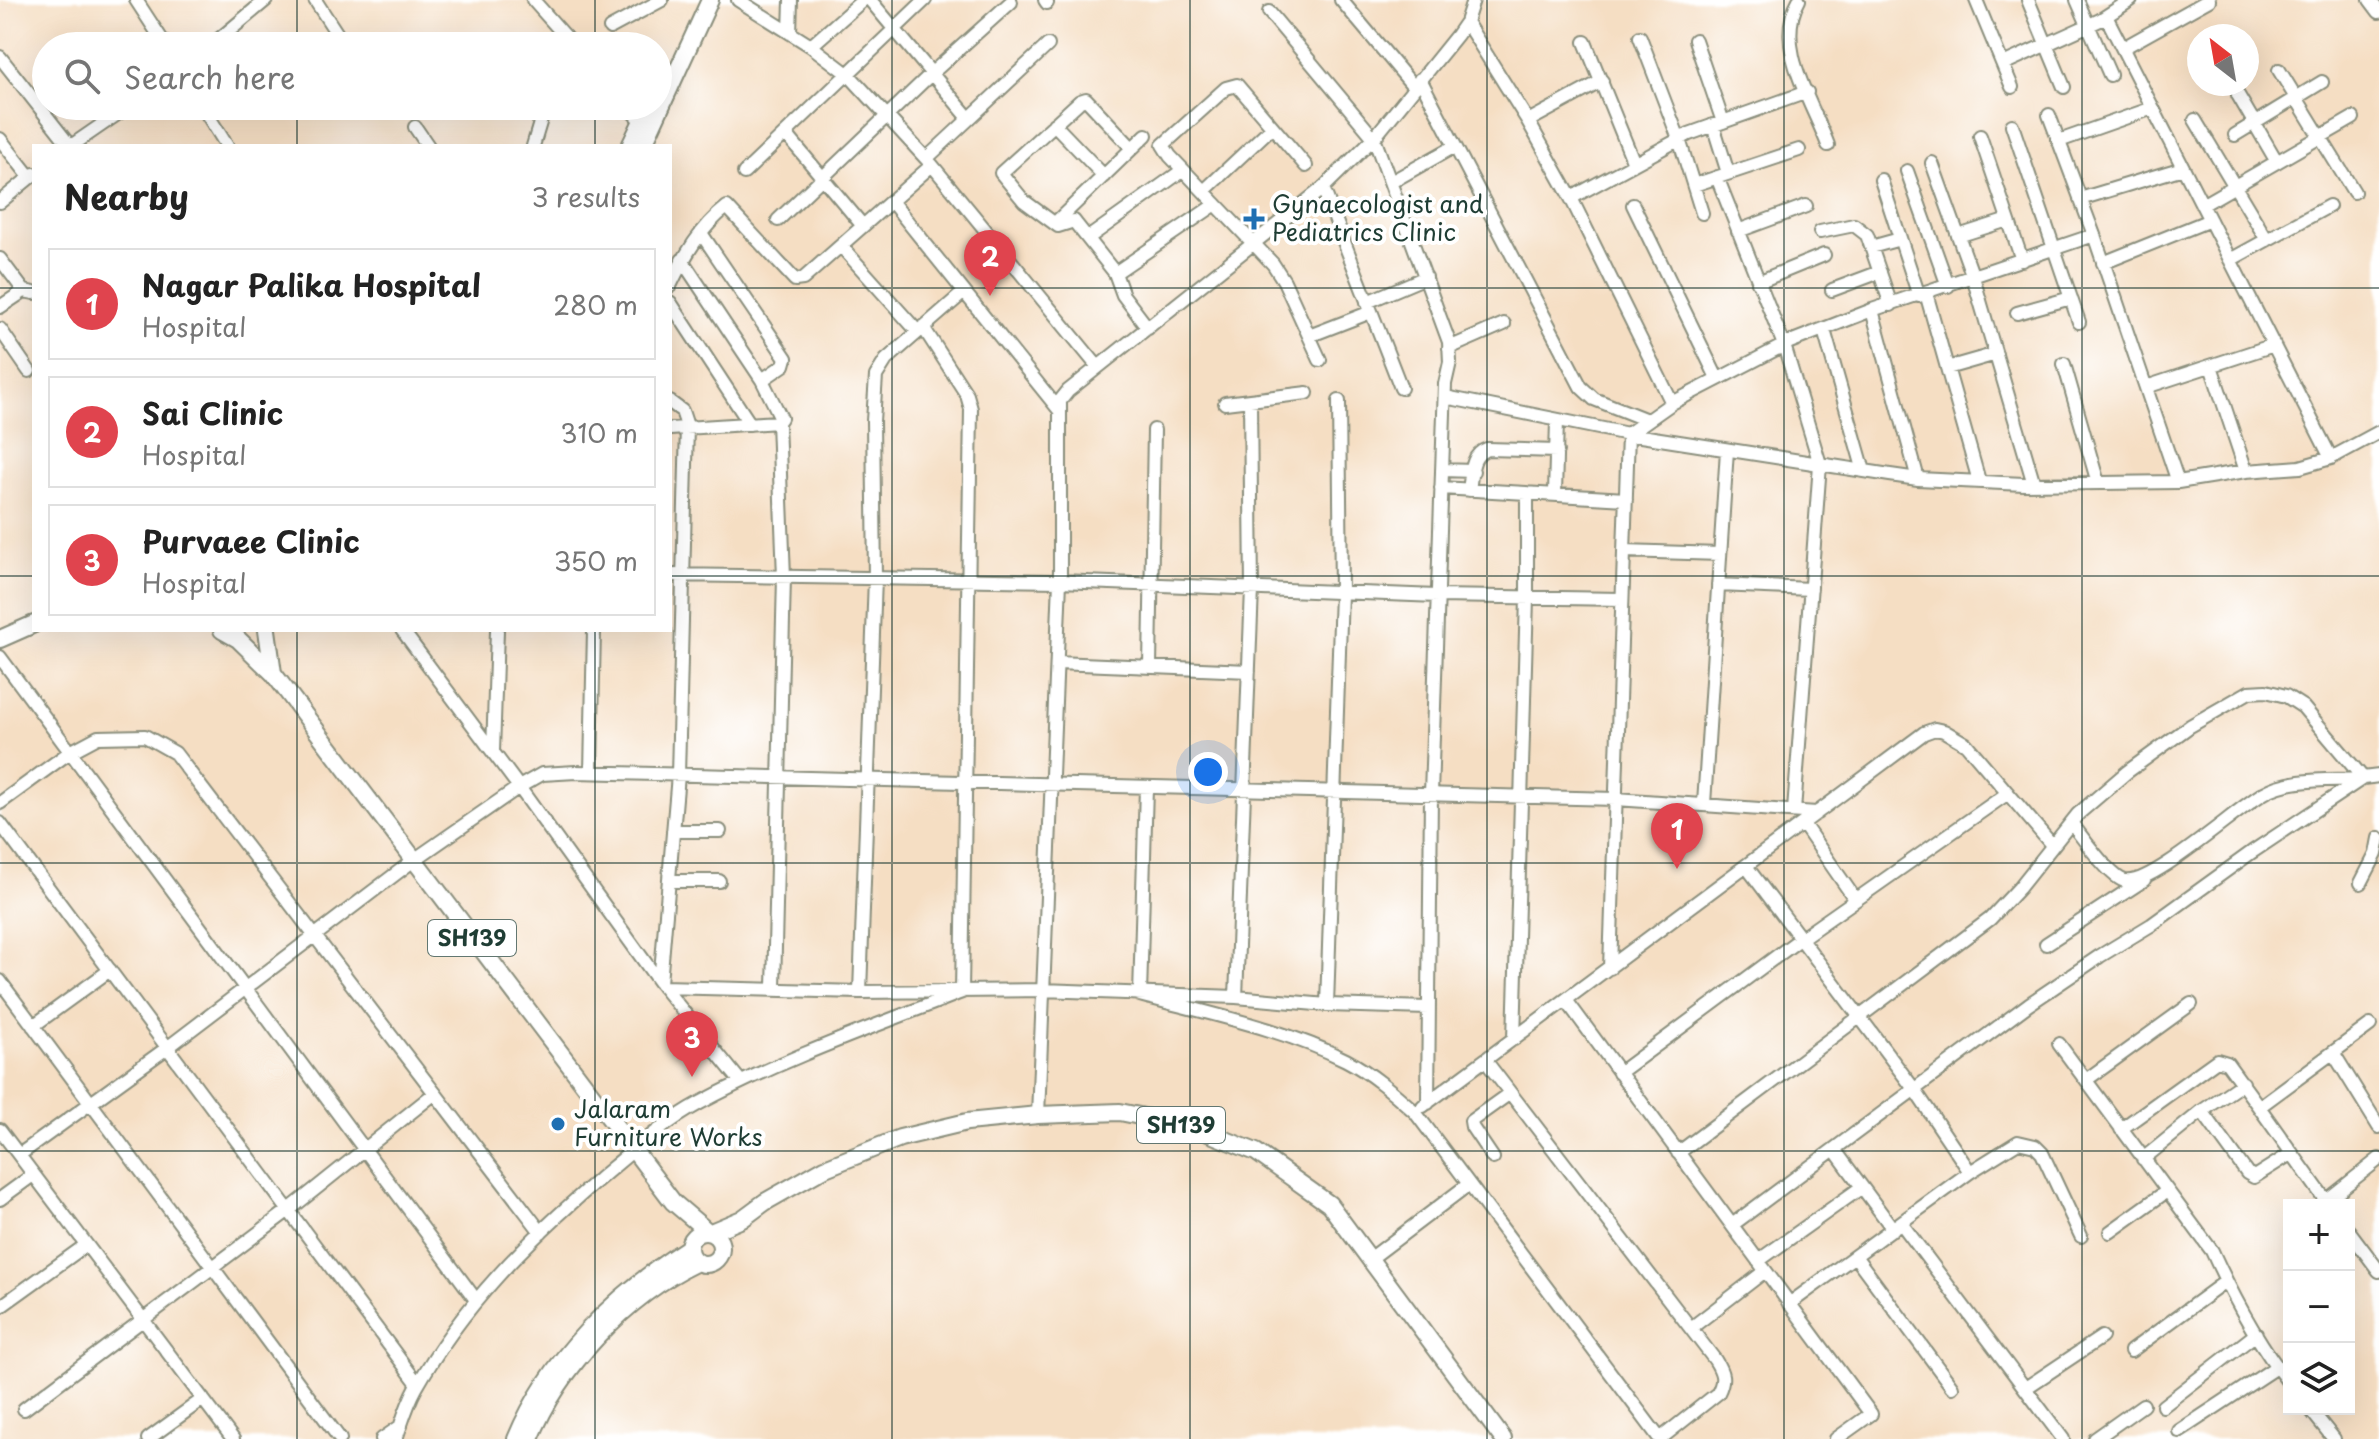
<!DOCTYPE html>
<meta charset="utf-8">
<style>
:root{--surface:#fff;--page:#f2f2f2;--text:#222;--muted:#767676;--line:#e0e0e0;--accent:#db2777}
body{margin:0;font-family:"Playpen Sans",sans-serif;background:var(--page);color:var(--text)}
.controls{position:absolute;right:24px;bottom:24px;display:grid;overflow:hidden;border-radius:0px;box-shadow:0 8px 32px #0002}
.controls button{width:72px;height:72px;display:grid;place-items:center;padding:0;border:0;border-bottom:2px solid var(--line);background:var(--surface);color:var(--text);font:40px sans-serif}
.compass{position:absolute;left:2187px;top:24px;width:72px;height:72px;border-radius:50%;background:var(--surface);box-shadow:0 8px 32px #0002;rotate:329deg}
.you{position:absolute;left:1208px;top:772px;width:28px;height:28px;margin:-20px;border:6px solid #fff;border-radius:50%;background:#1a73e8;box-shadow:0 0 0 12px #1a73e833}
.badge{display:grid;place-items:center;width:52px;height:52px;border-radius:50%;background:var(--accent);color:#fff;font-size:26px;font-weight:700}
.pin{position:absolute;translate:-50% -66px;filter:drop-shadow(0 2px 4px #0008)}
.pin::after{content:'';position:absolute;top:42px;width:28px;height:24px;background:inherit;clip-path:polygon(0 0,100% 0,50% 100%)}
.list{margin:0;padding:0;list-style:none}
h2{display:flex;justify-content:space-between;align-items:center;height:104px;margin:0;padding:0 32px;font-size:34px}
h2 small{font-size:26px;font-weight:400;color:var(--muted)}
.list li{display:grid;grid-template-columns:52px 1fr auto;gap:24px;align-items:center;box-sizing:border-box;height:112px;margin:0 16px 16px;padding:0 16px;border:2px solid var(--line);border-radius:0px}
.list b{display:block;font-size:30px;white-space:nowrap}
.list p{margin:0;font-size:26px;white-space:nowrap;color:var(--muted)}
.list em{font-size:26px;font-style:normal;color:var(--muted)}
.icon{flex:none;width:44px;height:44px;fill:none;stroke:currentColor;stroke-width:2;stroke-linecap:round;stroke-linejoin:round}
.map{position:relative;flex:none;width:2379px;height:1439px;overflow:hidden}
.search{position:absolute;background:var(--surface);box-shadow:0 8px 32px #0002;left:32px;top:32px;width:640px;height:88px;display:flex;align-items:center;gap:20px;box-sizing:border-box;padding:0 28px;border-radius:44px;color:var(--muted);font-size:30px}
.panel{position:absolute;background:var(--surface);box-shadow:0 8px 32px #0002;left:32px;top:144px;width:640px;height:488px;border-radius:0px}
.map>svg:first-child{display:block}
.lines{fill:none;stroke-linecap:round;stroke-linejoin:round}
.minor-casing{stroke:#8a8e7c;stroke-width:16}
.major-casing{stroke:#8a8e7c;stroke-width:20}
.minor{stroke:#fff;stroke-width:12}
.major{stroke:#fff;stroke-width:16}
.grid{fill:none;stroke:#1f3d34;stroke-width:2;stroke-opacity:0.55}
.poi-dot{fill:#1f6fb2;stroke:#fff;stroke-width:3}
.labels{text-anchor:middle;stroke-width:8;stroke-linejoin:round;paint-order:stroke}
.shield{fill:#fff;stroke:#627771;stroke-width:2}
.shield-label{font-size:22px;font-weight:bold;fill:#1f3d34}
.poi-label{font-size:24px;fill:#1f3d34;stroke:#fff;text-anchor:start}
</style>
<div class="map">
<svg width="2379" height="1439" viewBox="0 0 2379 1439">
<rect width="100%" height="100%" fill="#fff"/>
<filter id="ink" filterUnits="userSpaceOnUse"><feTurbulence type="fractalNoise" baseFrequency=".0125" numOctaves="2"/><feDisplacementMap in="SourceGraphic" scale="16" xChannelSelector="R" yChannelSelector="G"/><feConvolveMatrix kernelMatrix="1 2 1 2 8 2 1 2 1" color-interpolation-filters="sRGB"/></filter>
<filter id="wash" filterUnits="userSpaceOnUse"><feTurbulence type="fractalNoise" baseFrequency=".006" numOctaves="4" result="noise"/><feDisplacementMap in="SourceGraphic" scale="32" xChannelSelector="R" yChannelSelector="G"/><feGaussianBlur stdDeviation="1.8" result="paint"/><feColorMatrix in="noise" values="0 0 0 0 0 0 0 0 0 0 0 0 0 0 0 0 0 1.4 0 .05"/><feComposite in="paint" operator="in"/></filter>
<g filter="url(#wash)">
<rect width="100%" height="100%" fill="#f5dec3"/>
</g>
<g filter="url(#ink)">
<g class="lines">
<g class="minor-casing">
<path id="minor" d="M 136,0 L 166,46
M 315,0 L 345,46
M 533,0 L 574,46
M 738,0 L 811,46 L 849,75 L 932,165 L 1098,367
M 870,0 L 968,117
M 1045,0 L 1047,3
M 1341,0 L 1414,87
M 1799,0 C 1773,45 1812,102 1828,145
M 1976,0 L 2012,87
M 2028,0 L 2064,87
M 2077,0 L 2110,75
M 2370,0 L 2379,12
M 1269,12 L 1374,138 L 1449,342 L 1450,362 L 1445,384 L 1431,794 L 1428,1103
M 2100,20 L 2131,0
M 1466,22 L 1528,121 L 1571,198 L 1672,403
M 610,28 L 662,0
M 790,33 L 791,0
M 1640,37 L 1679,139 L 1702,213
M 1695,40 L 1723,122
M 1585,42 L 1634,163
M 211,46 L 266,0
M 811,46 L 863,0
M 2123,48 L 2209,0
M 0,57 L 70,146
M 2003,64 L 2100,20 L 2108,20 L 2331,458
M 2279,70 L 2354,192
M 1420,79 L 1581,387 L 1594,399 L 1647,420
M 2238,95 L 2277,162
M 202,106 L 227,146
M 627,106 L 642,122
M 2049,115 L 2094,235 L 2178,482
M 2195,120 L 2267,240
M 1528,121 L 1602,81
M 1054,124 L 1104,176
M 1713,125 L 1728,173
M 2012,125 L 2079,322
M 415,127 L 428,146
M 786,134 L 863,226
M 2235,135 L 2322,82
M 1980,136 L 2022,260
M 0,139 L 30,177
M 2059,141 L 2153,108
M 71,146 L 129,106
M 533,146 L 545,106
M 1132,148 L 1086,99 L 1080,101 L 1001,173 L 1024,201 L 1058,226 L 1074,221 L 1077,225 L 1115,273 L 1123,295 L 1148,328
M 927,158 L 1048,45
M 1932,163 L 1973,277 L 2034,484
M 1306,166 L 1237,85 L 1226,88 L 1163,145 L 1170,156 L 1273,264 L 1284,281 L 1320,360
M 1907,171 L 1948,286
M 744,173 L 925,0
M 1717,177 L 1784,345 L 1820,464 L 1794,811
M 1881,180 L 1919,296
M 1391,182 L 1455,146
M 1694,185 L 1799,150
M 1323,188 L 1401,388
M 1204,191 L 1272,127
M 1571,198 L 1689,134 L 1807,92
M 2080,199 L 2183,168
M 891,201 L 1060,411
M 0,202 L 34,174
M 1633,205 L 1717,378
M 2202,205 L 2353,118
M 778,220 L 932,73 L 1011,2
M 1055,223 L 1146,135
M 1738,231 L 1806,206
M 1820,232 L 1854,225 L 1867,235 L 1891,305
M 701,233 L 786,358 L 784,365 L 762,380
M 1958,236 L 2008,220
M 1088,238 L 1183,170
M 841,246 L 918,332
M 1871,247 L 1900,239
M 0,259 L 24,291
M 682,260 L 762,380 L 781,418 L 778,422 L 784,577 L 774,988
M 2230,260 L 2329,206
M 2103,263 L 2210,220
M 1115,273 L 1216,204
M 1758,282 L 1824,255
M 670,286 C 684,256 701,227 727,207 L 795,280 L 803,279 L 932,165
M 1832,290 L 1880,272
M 1926,293 L 1979,481
M 670,302 L 750,424
M 1367,302 L 1426,277
M 0,307 L 24,291 L 34,293
M 1872,310 L 1918,479
M 2017,313 L 2071,298
M 0,329 L 29,371
M 1824,330 L 1864,471
M 1309,336 L 1371,312
M 1449,348 L 1504,324
M 2064,364 L 2098,483
M 2211,366 L 2246,471
M 1947,368 L 1996,354
M 2146,387 L 2274,345
M 1445,397 L 1628,434 L 1890,475 L 1918,479 L 2024,484 L 2178,482 L 2246,471 L 2300,467 L 2331,458 L 2379,432
M 1225,403 L 1307,393
M 670,429 L 778,422
M 1628,434 L 1672,403 L 1790,342 L 1872,310 L 2094,235
M 1442,470 L 1473,471
M 1441,488 L 1626,499
M 1469,490 C 1472,474 1470,455 1487,449 L 1557,451
M 1555,494 L 1557,420
M 1624,551 L 1720,554
M 670,575 L 1060,581 L 1437,596 L 1622,599
M 1718,585 L 1811,589
M 402,630 L 519,787 L 660,983 L 741,1082
M 0,657 L 476,1300
M 1057,663 L 1249,671
M 1150,667 L 1154,430
M 493,752 L 497,630
M 591,772 L 594,630
M 1146,787 L 1140,995 C 1209,1014 1282,1028 1346,1060 C 1371,1073 1394,1093 1415,1112 L 1660,1439 L 1718,1393 C 1725,1379 1723,1373 1715,1360 L 1485,1060
M 0,803 L 70,752 L 98,737 L 145,736 L 175,753 L 541,1232
M 1704,804 L 1727,450
M 0,823 L 418,1384
M 2071,823 C 2082,836 2109,877 2125,881 C 2152,886 2236,809 2264,793 C 2291,777 2330,781 2360,779
M 1803,824 L 1855,899
M 673,831 L 720,831
M 1746,866 L 1914,1089 L 1970,1172
M 669,881 L 719,881
M 2361,883 L 2376,854 L 2379,838
M 2046,944 L 2144,880
M 1610,968 L 1628,434
M 0,981 L 340,1439
M 660,983 L 678,775 L 687,426 L 682,411 L 670,402
M 663,987 L 860,992 L 1042,990 L 1236,997 L 1327,1005 L 1428,1008
M 860,992 L 875,578 L 873,421 L 876,376 L 886,360 L 963,293
M 1236,997 L 1252,589 L 1250,400
M 1566,1000 L 1871,1414 L 1836,1439
M 1327,1005 L 1341,593 L 1339,401
M 33,1026 L 110,970
M 1514,1039 L 1527,598 L 1527,493
M 2059,1044 L 2212,1251 C 2233,1297 2257,1342 2289,1383
M 2334,1054 L 2379,1127
M 1619,1073 L 1800,939 L 2008,793
M 2086,1080 L 2191,1004
M 1423,1106 L 1924,733 L 1935,729 L 1944,731 L 1966,744 L 2052,845
M 2202,1111 L 2247,1173 L 2254,1177 L 2292,1153
M 1038,1115 L 1060,581 L 1060,401 L 1068,391 L 1323,188 L 1374,138 L 1457,35 L 1466,22 L 1473,0
M 2121,1129 L 2217,1060 L 2227,1063 L 2259,1107
M 0,1130 L 233,1439
M 1834,1149 L 1893,1229
M 1678,1153 L 1990,919 L 2019,888 L 2078,814 L 2127,772 L 2190,726 L 2249,692 L 2266,691 L 2286,696 L 2303,707 L 2363,778 L 2379,776
M 19,1155 L 167,1048 L 414,860 L 519,787 L 542,774 L 576,772 L 1616,799 L 1817,813
M 1493,1158 L 1472,1127 L 1471,1121 L 1510,1093
M 2143,1159 L 2202,1111 L 2243,1083
M 0,1199 L 33,1175
M 2326,1201 L 2379,1159
M 2329,1205 L 2259,1107 L 2370,1025
M 1901,1223 L 2063,1439
M 1732,1225 L 2029,1004 L 2100,956 L 2151,925 L 2252,852 L 2363,778
M 2349,1231 L 2379,1271
M 2110,1232 L 2167,1191
M 1855,1256 L 1952,1387
M 1370,1259 L 1469,1184
M 1758,1261 L 1862,1187
M 1789,1304 L 1970,1172 L 2018,1142 L 2035,1146 L 2042,1153 L 2081,1236
M 0,1307 L 86,1245
M 1691,1328 L 1765,1271
M 2131,1351 L 2225,1282
M 2027,1387 L 2102,1337
M 2163,1406 L 2256,1334
M 24,1409 L 289,1210 L 435,1093
M 2310,1409 L 2334,1439
M 2179,1431 L 2276,1367
M 148,1439 L 203,1399
M 382,1439 L 401,1426
M 396,1439 C 402,1422 407,1404 416,1388 C 462,1306 527,1241 598,1180 C 630,1153 663,1123 700,1103 C 784,1058 873,1027 962,992 L 971,409 L 967,395 L 923,327
M 2095,1439 L 2143,1405"/>
</g>
<g class="major-casing">
<path id="major" d="M 630,146 L 649,106
M 643,146 L 710,0
M 222,630 L 238,639 L 273,673 L 673,1202 L 707,1231
M 267,630 L 273,673
M 0,639 L 34,624
M689 1248a16 16 0 1 1 32 0a16 16 0 1 1-32 0Z
M 711,1232 L 742,1219 L 765,1202 L 825,1168 L 900,1138 L 967,1122 L 1038,1115 L 1120,1112 L 1193,1127 L 1256,1152 L 1329,1204 L 1503,1439
M 516,1439 C 549,1359 616,1294 688,1248
M 530,1439 C 560,1366 626,1296 697,1262"/>
</g>
<use href="#minor" class="minor"/>
<use href="#major" class="major"/>
</g>
</g>
<path class="grid" d="M 297,0 L 297,46M 595,0 L 595,46M 892,0 L 892,1439M 1190,0 L 1190,1439M 1487,0 L 1487,1439M 1784,0 L 1784,1439M 2082,0 L 2082,1439M 297,106 L 297,146M 595,106 L 595,146M 0,288 L 34,288M 670,288 L 2379,288M 0,576 L 34,576M 670,576 L 2379,576M 297,630 L 297,1439M 595,630 L 595,1439M 0,863 L 2379,863M 0,1151 L 2379,1151"/>
<g class="poi-dot">
<path d="M1250 207h8v8h8v8h-8v8h-8v-8h-8v-8h8z"/>
<circle cx="558" cy="1124" r="8"/>
</g>
<g class="labels">
<g class="shield">
<rect x="428" y="920" width="88" height="36" rx="6"/>
<rect x="1137" y="1107" width="88" height="36" rx="6"/>
</g>
<g class="shield-label">
<text x="472" y="946">SH139</text>
<text x="1181" y="1133">SH139</text>
</g>
<g class="poi-label">
<text x="1272" y="213">Gynaecologist and<tspan x="1272" dy="28">Pediatrics Clinic</tspan></text>
<text x="574" y="1118">Jalaram<tspan x="574" dy="28">Furniture Works</tspan></text>
</g>
</g>
</svg>
<div class="controls">
<button>+</button>
<button>−</button>
<button><svg class="icon" aria-label="layers" viewBox="0 0 24 24"><path d="M12 4l9 5-9 5-9-5zM3 14l9 5 9-5"/></svg></button>
</div>
<svg class="compass" viewBox="-18 -18 36 36"><path d="M0-13l5 13h-10z" fill="#e53935"/><path d="M0 13l5-13h-10z" fill="#767676"/></svg>
<div class="you"></div>
<div class="pin badge" style="left:1677px;top:869px;background:#e0444e">1</div>
<div class="pin badge" style="left:990px;top:296px;background:#e0444e">2</div>
<div class="pin badge" style="left:692px;top:1077px;background:#e0444e">3</div>
<div class="search"><svg class="icon" aria-label="search" viewBox="0 0 24 24"><circle cx="10" cy="10" r="6"/><path d="M15 15l6 6"/></svg>Search here</div>
<section class="panel">
<h2>Nearby<small>3 results</small></h2>
<ul class="list">
<li><span class="badge" style="background:#e0444e">1</span><div><b>Nagar Palika Hospital</b><p>Hospital</p></div><em>280 m</em></li>
<li><span class="badge" style="background:#e0444e">2</span><div><b>Sai Clinic</b><p>Hospital</p></div><em>310 m</em></li>
<li><span class="badge" style="background:#e0444e">3</span><div><b>Purvaee Clinic</b><p>Hospital</p></div><em>350 m</em></li>
</ul>
</section>
</div>
